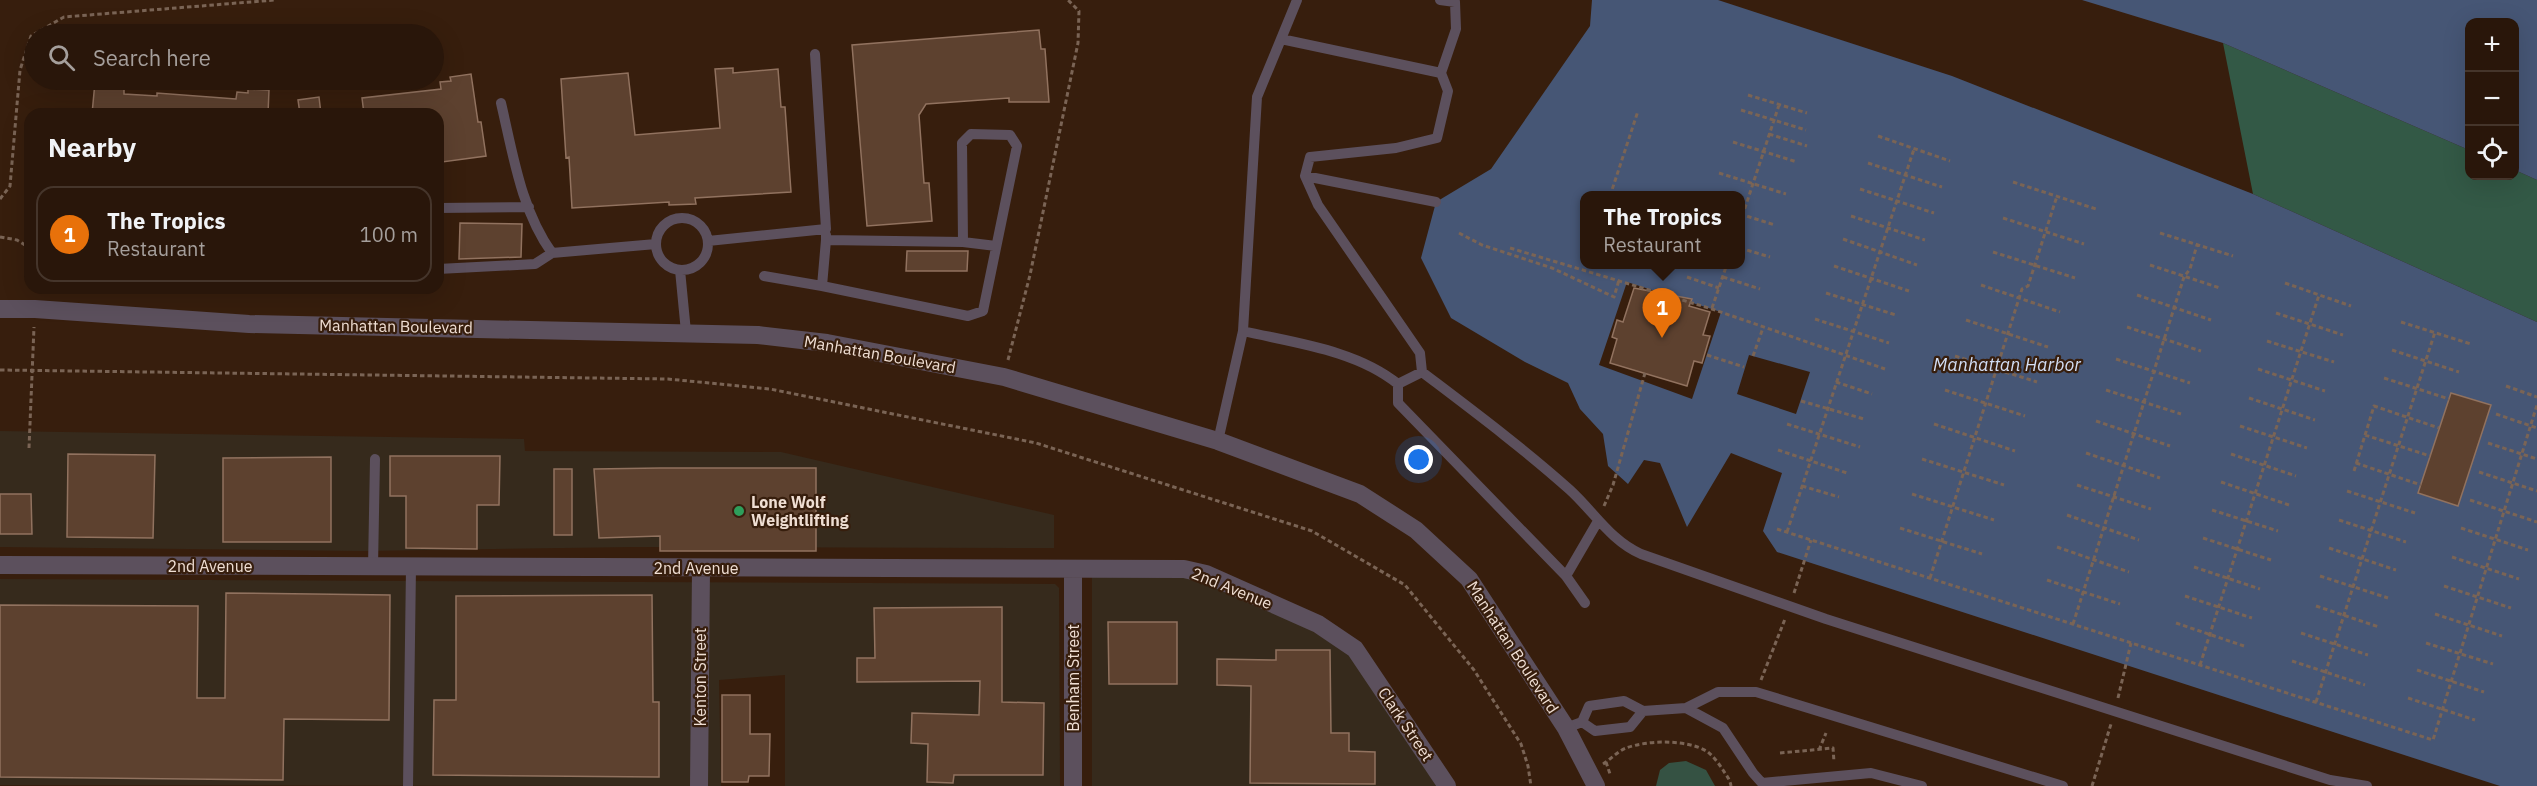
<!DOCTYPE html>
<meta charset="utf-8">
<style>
:root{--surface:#29160a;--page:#311f13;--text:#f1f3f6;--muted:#a59f9c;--line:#45352b;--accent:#ff9b5a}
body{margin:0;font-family:"IBM Plex Sans",sans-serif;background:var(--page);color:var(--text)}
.controls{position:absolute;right:18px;top:18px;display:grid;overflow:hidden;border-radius:12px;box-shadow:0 6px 24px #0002}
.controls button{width:54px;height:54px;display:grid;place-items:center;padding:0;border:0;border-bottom:2px solid var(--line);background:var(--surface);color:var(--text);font:30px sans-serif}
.you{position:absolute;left:1419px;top:460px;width:21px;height:21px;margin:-15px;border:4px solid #fff;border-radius:50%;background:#1a73e8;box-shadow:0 0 0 9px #1a73e833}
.badge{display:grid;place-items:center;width:39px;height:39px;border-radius:50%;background:var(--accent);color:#fff;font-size:20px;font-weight:700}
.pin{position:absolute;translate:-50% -50px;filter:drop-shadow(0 2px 3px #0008)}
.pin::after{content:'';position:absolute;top:32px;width:21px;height:18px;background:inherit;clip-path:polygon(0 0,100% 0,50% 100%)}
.popup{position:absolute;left:1580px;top:191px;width:165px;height:78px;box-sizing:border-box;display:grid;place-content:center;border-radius:12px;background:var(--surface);filter:drop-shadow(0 2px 4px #0005);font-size:20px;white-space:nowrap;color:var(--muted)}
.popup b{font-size:22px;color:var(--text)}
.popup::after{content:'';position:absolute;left:50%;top:100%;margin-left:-12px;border:12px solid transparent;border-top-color:var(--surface)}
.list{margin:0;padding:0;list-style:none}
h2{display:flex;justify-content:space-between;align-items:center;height:78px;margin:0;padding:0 24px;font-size:26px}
h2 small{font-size:20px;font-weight:400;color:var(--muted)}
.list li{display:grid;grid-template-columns:39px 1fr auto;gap:18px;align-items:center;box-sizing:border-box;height:96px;margin:0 12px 12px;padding:0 12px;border:2px solid var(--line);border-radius:18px}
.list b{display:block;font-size:22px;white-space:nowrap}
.list p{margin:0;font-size:20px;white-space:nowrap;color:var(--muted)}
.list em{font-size:20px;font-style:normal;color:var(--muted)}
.icon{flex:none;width:33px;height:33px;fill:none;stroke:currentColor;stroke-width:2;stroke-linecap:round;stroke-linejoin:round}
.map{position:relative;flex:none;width:2537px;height:786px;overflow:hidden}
.search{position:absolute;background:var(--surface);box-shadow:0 6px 24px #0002;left:24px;top:24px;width:420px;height:66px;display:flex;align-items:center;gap:15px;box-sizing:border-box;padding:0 21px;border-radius:33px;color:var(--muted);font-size:22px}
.panel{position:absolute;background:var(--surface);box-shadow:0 6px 24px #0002;left:24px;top:108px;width:420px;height:186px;border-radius:18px}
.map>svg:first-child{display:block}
.industrial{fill:#362a1c}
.green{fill:#355243}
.forest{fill:#335946}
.water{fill:#465675;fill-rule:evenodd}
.pier{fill:#371e0d}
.building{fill:#5d412f;stroke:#91725f;stroke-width:1.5}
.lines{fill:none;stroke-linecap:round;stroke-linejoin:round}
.path{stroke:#7a6455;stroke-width:3;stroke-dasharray:4.5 3;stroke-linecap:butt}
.service{stroke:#5c505d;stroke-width:10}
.minor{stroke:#5c505d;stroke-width:18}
.leisure-dot{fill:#2e9e5b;stroke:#371e0d;stroke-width:2}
.labels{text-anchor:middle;stroke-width:4.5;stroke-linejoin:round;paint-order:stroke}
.street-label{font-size:16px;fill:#efded3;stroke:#371e0d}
.poi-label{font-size:16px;font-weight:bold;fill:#efded3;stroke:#371e0d;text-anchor:start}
.water-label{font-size:18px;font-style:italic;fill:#d2def5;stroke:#371e0d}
</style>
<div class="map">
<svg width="2537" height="786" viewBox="0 0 2537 786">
<rect width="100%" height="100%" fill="#371e0d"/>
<path class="industrial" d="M 0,431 L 524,439 L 525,451 L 781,452 L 1054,515 L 1054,548 L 633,547 L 362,551 L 0,547 Z
M 1092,574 L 1178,576 L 1211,584 L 1278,611 L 1348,652 L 1439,786 L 1092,786 Z
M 0,579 L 1055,584 L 1059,588 L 1060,786 L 785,786 L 785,675 L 719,680 L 721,786 L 0,785 Z"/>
<path class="green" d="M 1686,761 L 1706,770 L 1715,786 L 1656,786 L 1660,770 L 1669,763 Z"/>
<path class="forest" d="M 2223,43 L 2469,150 L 2470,176 L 2514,176 L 2515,170 L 2537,180 L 2537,322 L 2253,194 Z"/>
<path class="water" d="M 1592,0 L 1718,0 L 1952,76 L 2253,194 L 2537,322 L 2537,786 L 2500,786 L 1777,552 L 1763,531 L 1782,473 L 1731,453 L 1687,527 L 1660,463 L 1644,460 L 1628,484 L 1608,466 L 1603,434 L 1580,409 L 1568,383 L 1525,362 L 1451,318 L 1421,258 L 1436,202 L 1491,169 L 1590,26 ZM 1584,196 L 1740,196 L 1740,264 L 1584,264 Z
M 2082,0 L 2537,0 L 2537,180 L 2515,170 L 2514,22 L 2470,22 L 2469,150 L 2223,43 Z"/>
<path class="pier" d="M 1627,282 L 1721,312 L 1692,399 L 1599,365 Z
M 1749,355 L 1810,372 L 1796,414 L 1737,394 Z"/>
<path class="building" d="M 1039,30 L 1041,49 L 1045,49 L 1049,102 L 1009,102 L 1009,98 L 926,104 L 919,115 L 924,183 L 929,183 L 932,221 L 867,226 L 852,45 Z
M 733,68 L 733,73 L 778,69 L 781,107 L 785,107 L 791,192 L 695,198 L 696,204 L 669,205 L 669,202 L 572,208 L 569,157 L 566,158 L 561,79 L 628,73 L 635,135 L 720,128 L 715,69 Z
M 471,74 L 478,122 L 481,122 L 486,156 L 442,162 L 441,155 L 438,155 L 438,114 L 364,114 L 362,98 L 441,89 L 440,82 L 451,81 L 450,77 Z
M 95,82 L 116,83 L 115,87 L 124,88 L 124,94 L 157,96 L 157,93 L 236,99 L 237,92 L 248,93 L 248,89 L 269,90 L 268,114 L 92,114 Z
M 319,97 L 321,114 L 300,114 L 298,100 Z
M 460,223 L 522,224 L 521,257 L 459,259 Z
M 907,251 L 968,251 L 967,271 L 906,271 Z
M 1634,288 L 1692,299 L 1689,306 L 1710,312 L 1703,335 L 1710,336 L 1702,363 L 1694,361 L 1687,386 L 1610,363 L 1617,339 L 1612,337 L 1617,320 L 1623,322 Z
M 2451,393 L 2491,405 L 2458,506 L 2418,493 Z
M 68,454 L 155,455 L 153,538 L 67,537 Z
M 390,456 L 500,456 L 499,505 L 477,505 L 477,549 L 406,548 L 406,496 L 390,496 Z
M 331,457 L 331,542 L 223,542 L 223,458 Z
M 660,468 L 816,468 L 816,551 L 660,551 L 660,536 L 599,538 L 594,469 Z
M 554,469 L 572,469 L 572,535 L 554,535 Z
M 0,494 L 31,494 L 32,534 L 0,534 Z
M 226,593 L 390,595 L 389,720 L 284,719 L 283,780 L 0,777 L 0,605 L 198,606 L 197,698 L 225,698 Z
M 652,595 L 653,702 L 659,702 L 659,777 L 433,775 L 434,700 L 456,700 L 456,596 Z
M 1002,607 L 1002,702 L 1044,703 L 1043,775 L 954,775 L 953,783 L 927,782 L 928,744 L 911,743 L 912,713 L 979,715 L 980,681 L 857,682 L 857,658 L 875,658 L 874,608 Z
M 1108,622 L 1177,622 L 1177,684 L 1109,684 Z
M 1276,650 L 1330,650 L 1331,733 L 1349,733 L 1349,751 L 1375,752 L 1375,784 L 1250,783 L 1251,686 L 1217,685 L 1217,659 L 1276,660 Z
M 722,695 L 750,695 L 750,734 L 770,734 L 769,776 L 749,776 L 748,782 L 722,782 Z"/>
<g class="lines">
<path class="path" d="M 1748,95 L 1807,113
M 1741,110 L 1806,130
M 1769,134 L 1807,146
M 1878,136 L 1950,161
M 1733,142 L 1797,162
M 1868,163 L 1942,187
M 1719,173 L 1786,194
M 2013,182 L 2096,209
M 1860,189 L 1934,213
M 1610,196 L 1638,111
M 0,199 L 10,186 L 20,70 L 31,36 L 64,17 L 275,0
M 1740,214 L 1775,225
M 1851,216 L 1925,240
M 2003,218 L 2084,244
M 1740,223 L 1779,105
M 1459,233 L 1482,245 L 1552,268 L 1614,297 L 1619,280
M 2160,233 L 2233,256
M 0,237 L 17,240 L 30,248
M 1843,239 L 1917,265
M 1510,248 L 1712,309 L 1885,369
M 1740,248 L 1770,257
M 1993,252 L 2075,278
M 2150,265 L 2220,288
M 1834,266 L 1909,291
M 1687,277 L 1719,288
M 1723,277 L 1760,289
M 2285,283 L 2351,306
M 1981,285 L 2060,312
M 1826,293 L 1896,315
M 2137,295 L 2211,320
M 1712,308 L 1727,264
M 2276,313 L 2343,335
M 1815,319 L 1889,343
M 1966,320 L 2048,347
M 2401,322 L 2471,344
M 2127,327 L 2201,351
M 2267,341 L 2334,362
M 2392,350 L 2459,372
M 1707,355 L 1744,367
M 1753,356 L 1763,328
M 1955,356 L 2037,382
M 2116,359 L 2190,383
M 1008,360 L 1030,275 L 1078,43 L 1079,11 L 1068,0
M 2258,369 L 2325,391
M 0,370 L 668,379 L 770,389 L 1036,443 L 1312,531 L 1405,585 L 1474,670 L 1521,744 L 1528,766 L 1531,786
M 2384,378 L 2449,399
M 1836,382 L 1872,394
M 2506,386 L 2537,397
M 1945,390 L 2025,416
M 2106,390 L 2181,414
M 2249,398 L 2315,420
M 1801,401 L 1864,419
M 2496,414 L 2537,428
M 2096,421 L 2170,446
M 1787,424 L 1860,447
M 1934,424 L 2015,451
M 2240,426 L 2307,448
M 2365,435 L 2430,456
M 2488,443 L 2537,459
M 29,448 L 34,327
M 1778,450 L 1847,473
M 2086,453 L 2160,478
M 2231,454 L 2296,476
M 1922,459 L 2004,485
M 2356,463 L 2421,485
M 2354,471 L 2374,406 L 2439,428
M 2479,472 L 2537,491
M 2221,482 L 2289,505
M 2077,485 L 2151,509
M 1802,486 L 1839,497
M 2347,491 L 2415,513
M 1912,494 L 1994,520
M 2470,500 L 2537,522
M 1604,506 L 1613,485 L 1645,373
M 2212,510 L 2278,531
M 2067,515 L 2139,540
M 2339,520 L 2406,542
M 1900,528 L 1982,554
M 2461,528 L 2528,550
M 1777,529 L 2433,740 L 2537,405
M 1787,532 L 1914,149
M 2203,538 L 2271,560
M 2057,547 L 2129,572
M 2329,548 L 2396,570
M 2452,557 L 2519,579
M 2194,567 L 2260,589
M 2320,576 L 2388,598
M 1930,578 L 2022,289 L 2028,286 L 2057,196
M 2047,580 L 2120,604
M 2444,586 L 2511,608
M 1794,593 L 1811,540
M 2185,596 L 2252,618
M 2316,606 L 2379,627
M 2435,614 L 2502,636
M 2176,623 L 2244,646
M 2073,624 L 2184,277 L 2190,269 L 2197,245
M 2301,633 L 2368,655
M 2426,643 L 2493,664
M 2292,661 L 2365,685
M 2200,665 L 2319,295
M 2417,670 L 2484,692
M 1761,680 L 1785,619
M 2118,698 L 2131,643
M 2408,698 L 2475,720
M 2316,702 L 2435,332
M 1819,750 L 1826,733
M 1780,753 L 1833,748 L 1834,762
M 1606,762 L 1610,774
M 1603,764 C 1611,759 1618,751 1626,748 C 1648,740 1688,739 1708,752 C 1714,757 1719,764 1723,770 C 1726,775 1730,779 1731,786
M 2092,786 L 2111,724"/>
<path class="service" d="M 1440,0 L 1455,2 L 1456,29 L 1441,73
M 1281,39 L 1297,0
M 501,103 C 513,154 521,210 552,253 L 656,244
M 1305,176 L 1436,202
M 438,208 L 529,207
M656 244a26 26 0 1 1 52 0a26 26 0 1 1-52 0Z
M 826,235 L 826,240 L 963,242 L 996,246
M 826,240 L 822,286 L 968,316 L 983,311 L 1017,146 L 1010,135 L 971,134 L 962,143 L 963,242
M 708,241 L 826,229 L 815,54
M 438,269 L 535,264 L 552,253
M 680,270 L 686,332
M 764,276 L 822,286
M 1243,331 C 1295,343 1356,350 1398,384
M 1422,372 C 1472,410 1523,448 1570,490 C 1594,512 1611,541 1641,554 L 1826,619 L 2330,780 L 2367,786
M 1218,441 L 1243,331 L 1257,97 L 1281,39 L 1441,73 L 1448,91 L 1437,138 L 1396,148 L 1310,157 L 1305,176 L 1318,205 L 1420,353 L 1422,372 L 1398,384 L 1398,403 L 1566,576 L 1585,603
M 373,567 L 375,459
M 1566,576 L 1598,521
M 1582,722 L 1595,731 L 1630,727 L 1643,711
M 1566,728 L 1582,722 L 1589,706 L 1624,701 L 1643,711 L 1686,708
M 408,786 L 411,567
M 1922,786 L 1871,773 L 1762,783 L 1753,773 L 1723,728 L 1686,708 L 1718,692 L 1756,692 L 2063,786"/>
<path class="minor" d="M 0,309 L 35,309 L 249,324 L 758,335 L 827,343 L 1004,377 L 1218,441 L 1360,494 L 1416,530 L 1469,579 L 1566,728 L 1596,786
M 0,565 L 1184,569 L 1206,574 L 1318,624 L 1355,649 L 1447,786
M 699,786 L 701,568
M 1073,786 L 1073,570"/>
</g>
<circle class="leisure-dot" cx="739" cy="511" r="6"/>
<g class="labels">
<g class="street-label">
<text transform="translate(396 326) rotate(1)" y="6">Manhattan Boulevard</text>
<text transform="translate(880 354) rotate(10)" y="6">Manhattan Boulevard</text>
<text x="210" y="572">2nd Avenue</text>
<text x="696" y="574">2nd Avenue</text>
<text transform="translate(1232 588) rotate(22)" y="6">2nd Avenue</text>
<text transform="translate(1513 647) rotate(57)" y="6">Manhattan Boulevard</text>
<text transform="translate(700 677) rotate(-90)" y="6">Kenton Street</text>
<text transform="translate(1073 678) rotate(-90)" y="6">Benham Street</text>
<text transform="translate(1406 724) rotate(56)" y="6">Clark Street</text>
</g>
<g class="poi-label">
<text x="751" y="508">Lone Wolf<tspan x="751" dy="18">Weightlifting</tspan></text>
</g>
<g class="water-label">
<text x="2007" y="371">Manhattan Harbor</text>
</g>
</g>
</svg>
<div class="controls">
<button>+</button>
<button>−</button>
<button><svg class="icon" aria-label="locate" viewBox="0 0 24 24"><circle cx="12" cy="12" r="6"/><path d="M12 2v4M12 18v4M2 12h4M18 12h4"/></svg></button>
</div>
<div class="you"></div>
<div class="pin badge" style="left:1662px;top:338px;background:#e8710a">1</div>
<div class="popup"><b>The Tropics</b>Restaurant</div>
<div class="search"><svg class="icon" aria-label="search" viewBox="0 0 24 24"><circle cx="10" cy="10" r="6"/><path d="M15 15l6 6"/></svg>Search here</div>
<section class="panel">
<h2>Nearby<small></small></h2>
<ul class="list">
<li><span class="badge" style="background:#e8710a">1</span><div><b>The Tropics</b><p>Restaurant</p></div><em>100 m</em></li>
</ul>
</section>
</div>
